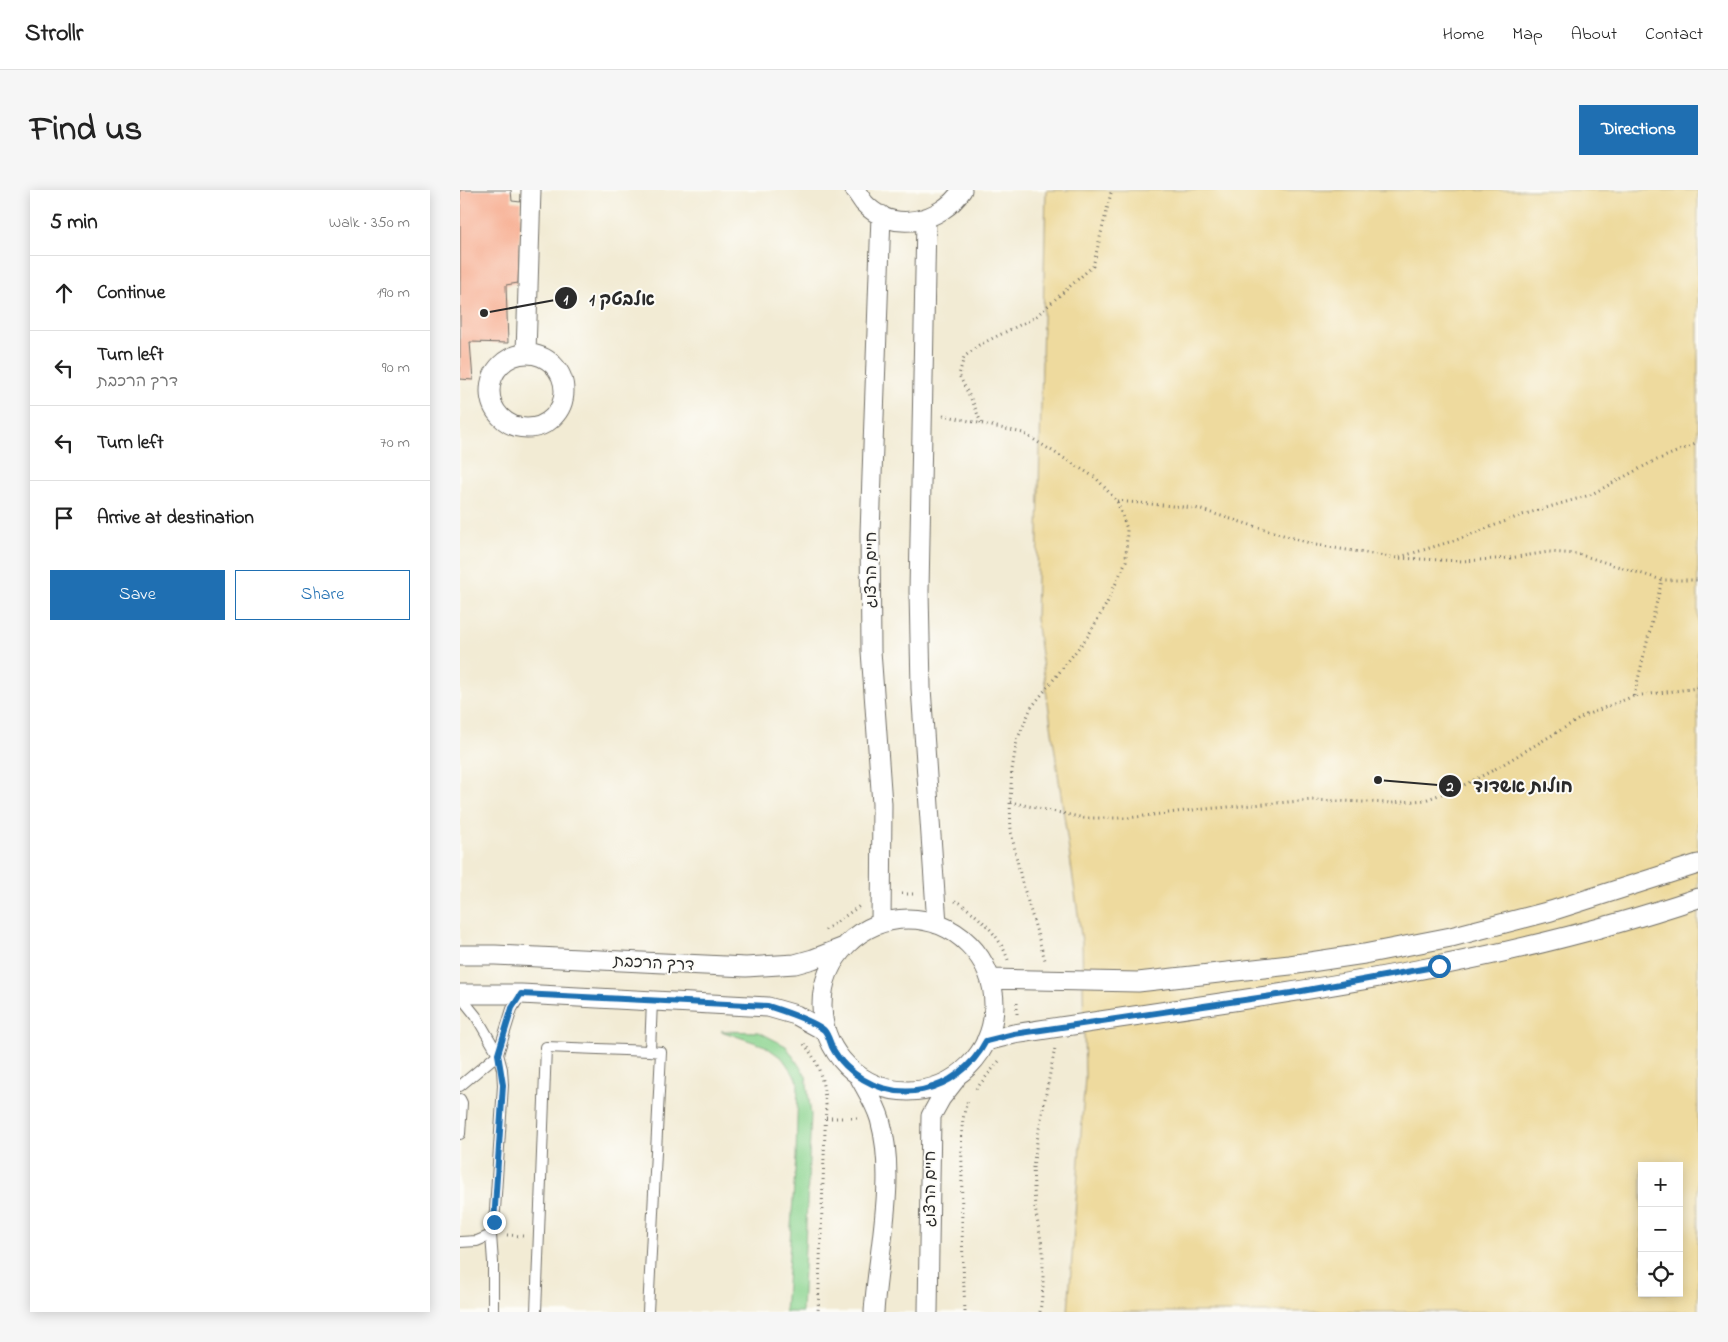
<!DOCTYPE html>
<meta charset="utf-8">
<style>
:root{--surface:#fff;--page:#f6f6f6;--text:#222;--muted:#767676;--line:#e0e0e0;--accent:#1f6fb2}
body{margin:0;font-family:"Indie Flower","Playpen Sans Hebrew",sans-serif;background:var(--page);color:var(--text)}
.controls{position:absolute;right:15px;bottom:15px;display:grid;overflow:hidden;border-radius:0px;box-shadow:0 2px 12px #0003}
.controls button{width:45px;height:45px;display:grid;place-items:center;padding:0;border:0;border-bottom:1px solid var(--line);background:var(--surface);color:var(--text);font:25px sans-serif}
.stop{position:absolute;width:15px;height:15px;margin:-11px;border:4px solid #1f6fb2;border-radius:50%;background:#fff}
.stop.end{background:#1f6fb2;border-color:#fff;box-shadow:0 1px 5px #0008}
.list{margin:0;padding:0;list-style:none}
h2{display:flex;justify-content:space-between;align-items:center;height:65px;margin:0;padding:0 20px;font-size:21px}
h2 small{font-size:16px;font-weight:400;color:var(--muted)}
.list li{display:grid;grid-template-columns:32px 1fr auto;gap:15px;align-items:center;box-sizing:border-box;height:75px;padding:0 20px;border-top:1px solid var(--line)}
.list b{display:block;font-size:19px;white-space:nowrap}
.list p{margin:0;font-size:16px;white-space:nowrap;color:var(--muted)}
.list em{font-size:16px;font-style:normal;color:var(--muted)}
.actions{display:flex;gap:10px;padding:15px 20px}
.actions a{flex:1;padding:11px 0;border:1px solid var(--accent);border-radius:0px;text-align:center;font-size:18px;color:var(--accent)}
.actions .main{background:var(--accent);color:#fff}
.icon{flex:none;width:28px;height:28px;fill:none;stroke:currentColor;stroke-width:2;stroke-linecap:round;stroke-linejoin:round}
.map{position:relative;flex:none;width:1238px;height:1122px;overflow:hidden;border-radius:0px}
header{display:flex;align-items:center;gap:30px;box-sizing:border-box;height:70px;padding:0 25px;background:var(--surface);border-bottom:1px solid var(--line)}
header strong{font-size:24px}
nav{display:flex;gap:28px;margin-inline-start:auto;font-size:18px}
.intro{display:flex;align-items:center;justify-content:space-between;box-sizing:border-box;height:120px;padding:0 30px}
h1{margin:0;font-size:35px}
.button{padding:12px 22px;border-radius:0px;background:var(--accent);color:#fff;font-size:18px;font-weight:700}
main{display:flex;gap:30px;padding:0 30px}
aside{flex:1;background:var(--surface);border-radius:0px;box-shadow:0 2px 12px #0003}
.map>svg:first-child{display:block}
.green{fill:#8cd490;stroke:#5c805e}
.sand{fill:#eeda9e;stroke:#8c8264;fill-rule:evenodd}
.building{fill:#f7b094}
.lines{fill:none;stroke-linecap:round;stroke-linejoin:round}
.service-casing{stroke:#716e66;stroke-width:12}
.minor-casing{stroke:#716e66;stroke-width:21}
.path{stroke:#716e66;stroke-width:3;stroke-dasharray:1 4;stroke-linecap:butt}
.service{stroke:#fff;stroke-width:10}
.minor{stroke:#fff;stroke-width:19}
.route{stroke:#1f6fb2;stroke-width:6}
.labels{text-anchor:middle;stroke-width:4;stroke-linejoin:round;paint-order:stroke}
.street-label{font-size:16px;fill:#2b2b2b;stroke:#fdfcf7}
.leader{fill:none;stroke:#2b2b2b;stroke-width:2}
.callout-dot{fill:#2b2b2b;stroke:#fdfcf7;stroke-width:2}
.mark-label{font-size:15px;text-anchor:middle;font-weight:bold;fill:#fff}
.callout-label{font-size:18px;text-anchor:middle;font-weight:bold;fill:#2b2b2b;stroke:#fdfcf7;stroke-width:4;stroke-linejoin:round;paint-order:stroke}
</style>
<header>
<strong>Strollr</strong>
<nav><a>Home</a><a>Map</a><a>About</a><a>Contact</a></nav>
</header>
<div class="intro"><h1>Find us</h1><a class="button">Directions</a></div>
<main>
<aside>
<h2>5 min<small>Walk · 350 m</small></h2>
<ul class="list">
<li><svg class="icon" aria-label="ahead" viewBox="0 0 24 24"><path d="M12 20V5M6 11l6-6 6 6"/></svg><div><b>Continue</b></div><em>190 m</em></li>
<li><svg class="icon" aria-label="left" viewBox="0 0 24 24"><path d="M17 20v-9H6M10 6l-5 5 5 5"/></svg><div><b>Turn left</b><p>דרך הרכבת</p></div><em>90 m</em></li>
<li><svg class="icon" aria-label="left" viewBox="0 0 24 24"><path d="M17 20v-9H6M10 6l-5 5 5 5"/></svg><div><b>Turn left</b></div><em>70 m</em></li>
<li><svg class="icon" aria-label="arrive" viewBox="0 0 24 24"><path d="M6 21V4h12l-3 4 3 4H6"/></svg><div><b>Arrive at destination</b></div></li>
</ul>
<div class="actions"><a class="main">Save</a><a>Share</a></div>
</aside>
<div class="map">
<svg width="1238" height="1122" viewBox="0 0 1238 1122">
<rect width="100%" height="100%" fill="#fdfcf7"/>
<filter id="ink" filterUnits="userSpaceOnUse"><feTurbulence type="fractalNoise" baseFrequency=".02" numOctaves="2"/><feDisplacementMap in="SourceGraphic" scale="10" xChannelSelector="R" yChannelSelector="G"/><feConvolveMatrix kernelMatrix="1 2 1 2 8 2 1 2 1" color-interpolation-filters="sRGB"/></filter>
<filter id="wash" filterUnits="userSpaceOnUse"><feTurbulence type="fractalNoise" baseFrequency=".0096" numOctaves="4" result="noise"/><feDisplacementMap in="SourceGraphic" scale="20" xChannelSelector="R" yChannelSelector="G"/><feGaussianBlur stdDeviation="1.12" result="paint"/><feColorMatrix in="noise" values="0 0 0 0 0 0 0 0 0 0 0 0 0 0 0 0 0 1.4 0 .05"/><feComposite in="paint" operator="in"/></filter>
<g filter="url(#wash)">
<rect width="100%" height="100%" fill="#f2ebd4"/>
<path class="green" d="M 261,841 L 299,842 L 326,856 L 346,886 L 351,925 L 342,1122 L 325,1122 L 336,967 L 338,891 L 323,869 L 305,856 Z"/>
<path class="sand" d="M 586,0 L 1238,0 L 1238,1122 L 608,1122 L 625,887 L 622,752 L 576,429 ZM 1182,976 L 1219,976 L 1219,1103 L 1182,1103 Z"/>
<g id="blocks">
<path class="building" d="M 0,0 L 51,0 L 52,11 L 61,12 L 58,93 L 46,95 L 48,153 L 10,152 L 13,190 L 0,189 Z"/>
</g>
</g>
<g filter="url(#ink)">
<use href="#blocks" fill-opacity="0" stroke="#716e66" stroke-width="1"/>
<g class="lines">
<g class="service-casing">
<path id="service" d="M 0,806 L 16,826 L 38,864 L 42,879 L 43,895 L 35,1020 L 31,1045 L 17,1051 L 0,1052
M 0,896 L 38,864 L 52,819 L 61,804
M 0,909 L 2,913 L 0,944
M 31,1045 L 33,1072 L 33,1122
M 76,1122 L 86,857 L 190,861
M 188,1122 L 201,862 L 190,861 L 192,811"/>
</g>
<g class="minor-casing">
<path id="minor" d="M 395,0 C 398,4 401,9 404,13 C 432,44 481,33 502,0
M 466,29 L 459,401 L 461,498 L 477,734
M 66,163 L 71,0
M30 201a37 37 0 1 1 74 0a37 37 0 1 1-74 0Z
M362 815a86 86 0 1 1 172 0a86 86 0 1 1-172 0Z
M 421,733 L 422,614 L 411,461 L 410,343 L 421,25
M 0,765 L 35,765 L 286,777 L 335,774 L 353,769 L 384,757
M 531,789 L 678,792 L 830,775 L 904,764 L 991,747 L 1091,721 L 1238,674
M 0,804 L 61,804 L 308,817 L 336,825 L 365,841
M 526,851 L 554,844 C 783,808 1017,783 1238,708
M 400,888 C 407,901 416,915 420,929 C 437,989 418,1061 414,1122
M 468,1122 L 471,926 L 481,908 L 495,890"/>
</g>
<path class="path" d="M 483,225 L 563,243 L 636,288 L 657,311 L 667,339 L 666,371 L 647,413 L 628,446 L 571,518 L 557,550 L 552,580 L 550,612 L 551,642 L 561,688 L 585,770
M 521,233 L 514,215 L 499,185 L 504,167 L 519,155 L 574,128 L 633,76 L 651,3 L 653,0
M 657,311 L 735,318 L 856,355 L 937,368 L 1003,371 L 1050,368 L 1089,362 L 1118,364 L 1202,390 L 1238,390
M 940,367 L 996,350 L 1062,325 L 1130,305 L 1192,272 L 1238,253
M 1174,506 L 1202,390
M 550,612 L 624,628 L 668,628 L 733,620 L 852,610 L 932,613 L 965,610 L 998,598 L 1030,582 L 1126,525 L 1174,506 L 1238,498
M 442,704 L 455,704
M 495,711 L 500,713 C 520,728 540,745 548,770
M 365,740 L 401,715
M 557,824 L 557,810
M 344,854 C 360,873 363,891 366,915 L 358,1122
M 516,899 L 539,871
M 366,928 L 397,928
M 47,1045 L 63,1046
M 505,1122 C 503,1075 501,1029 502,982 C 502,957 499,934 508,910
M 580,1122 L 583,1098 L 583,1061 L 575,1018 L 573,977 L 579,939 L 595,858"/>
<use href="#service" class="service"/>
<use href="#minor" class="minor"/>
</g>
</g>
<g class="lines" filter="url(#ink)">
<path class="route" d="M 34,1032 L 43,895 L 38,864 L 52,818 L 61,804 L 308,816 C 323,821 352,830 364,840 C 368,844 370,852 372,857 C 375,863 381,871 386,876 C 431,920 498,904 526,851 L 554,844 L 831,803 L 979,776"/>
</g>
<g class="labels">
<g class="street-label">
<text transform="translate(410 380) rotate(-90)" y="6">חיים הרצוג</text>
<text transform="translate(194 772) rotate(3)" y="6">דרך הרכבת</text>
<text transform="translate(469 999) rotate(-90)" y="6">חיים הרצוג</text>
</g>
</g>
<path class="leader" d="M24 123L106 108M918 590L990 596"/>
<g class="callout-dot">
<circle cx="24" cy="123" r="5"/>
<circle cx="918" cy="590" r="5"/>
<circle cx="106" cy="108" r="12"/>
<circle cx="990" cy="596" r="12"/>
</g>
<g class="mark-label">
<text x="106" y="114">1</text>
<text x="990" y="601">2</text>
</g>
<g class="callout-label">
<text x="162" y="115">אלבטק 1</text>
<text x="1063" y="602">חולות אשדוד</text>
</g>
</svg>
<div class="controls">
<button>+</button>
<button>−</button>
<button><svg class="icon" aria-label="locate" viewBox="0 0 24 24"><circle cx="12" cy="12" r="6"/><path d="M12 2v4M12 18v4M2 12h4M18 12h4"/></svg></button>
</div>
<div class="stop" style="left:979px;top:776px"></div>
<div class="stop end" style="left:34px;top:1032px"></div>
</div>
</main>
